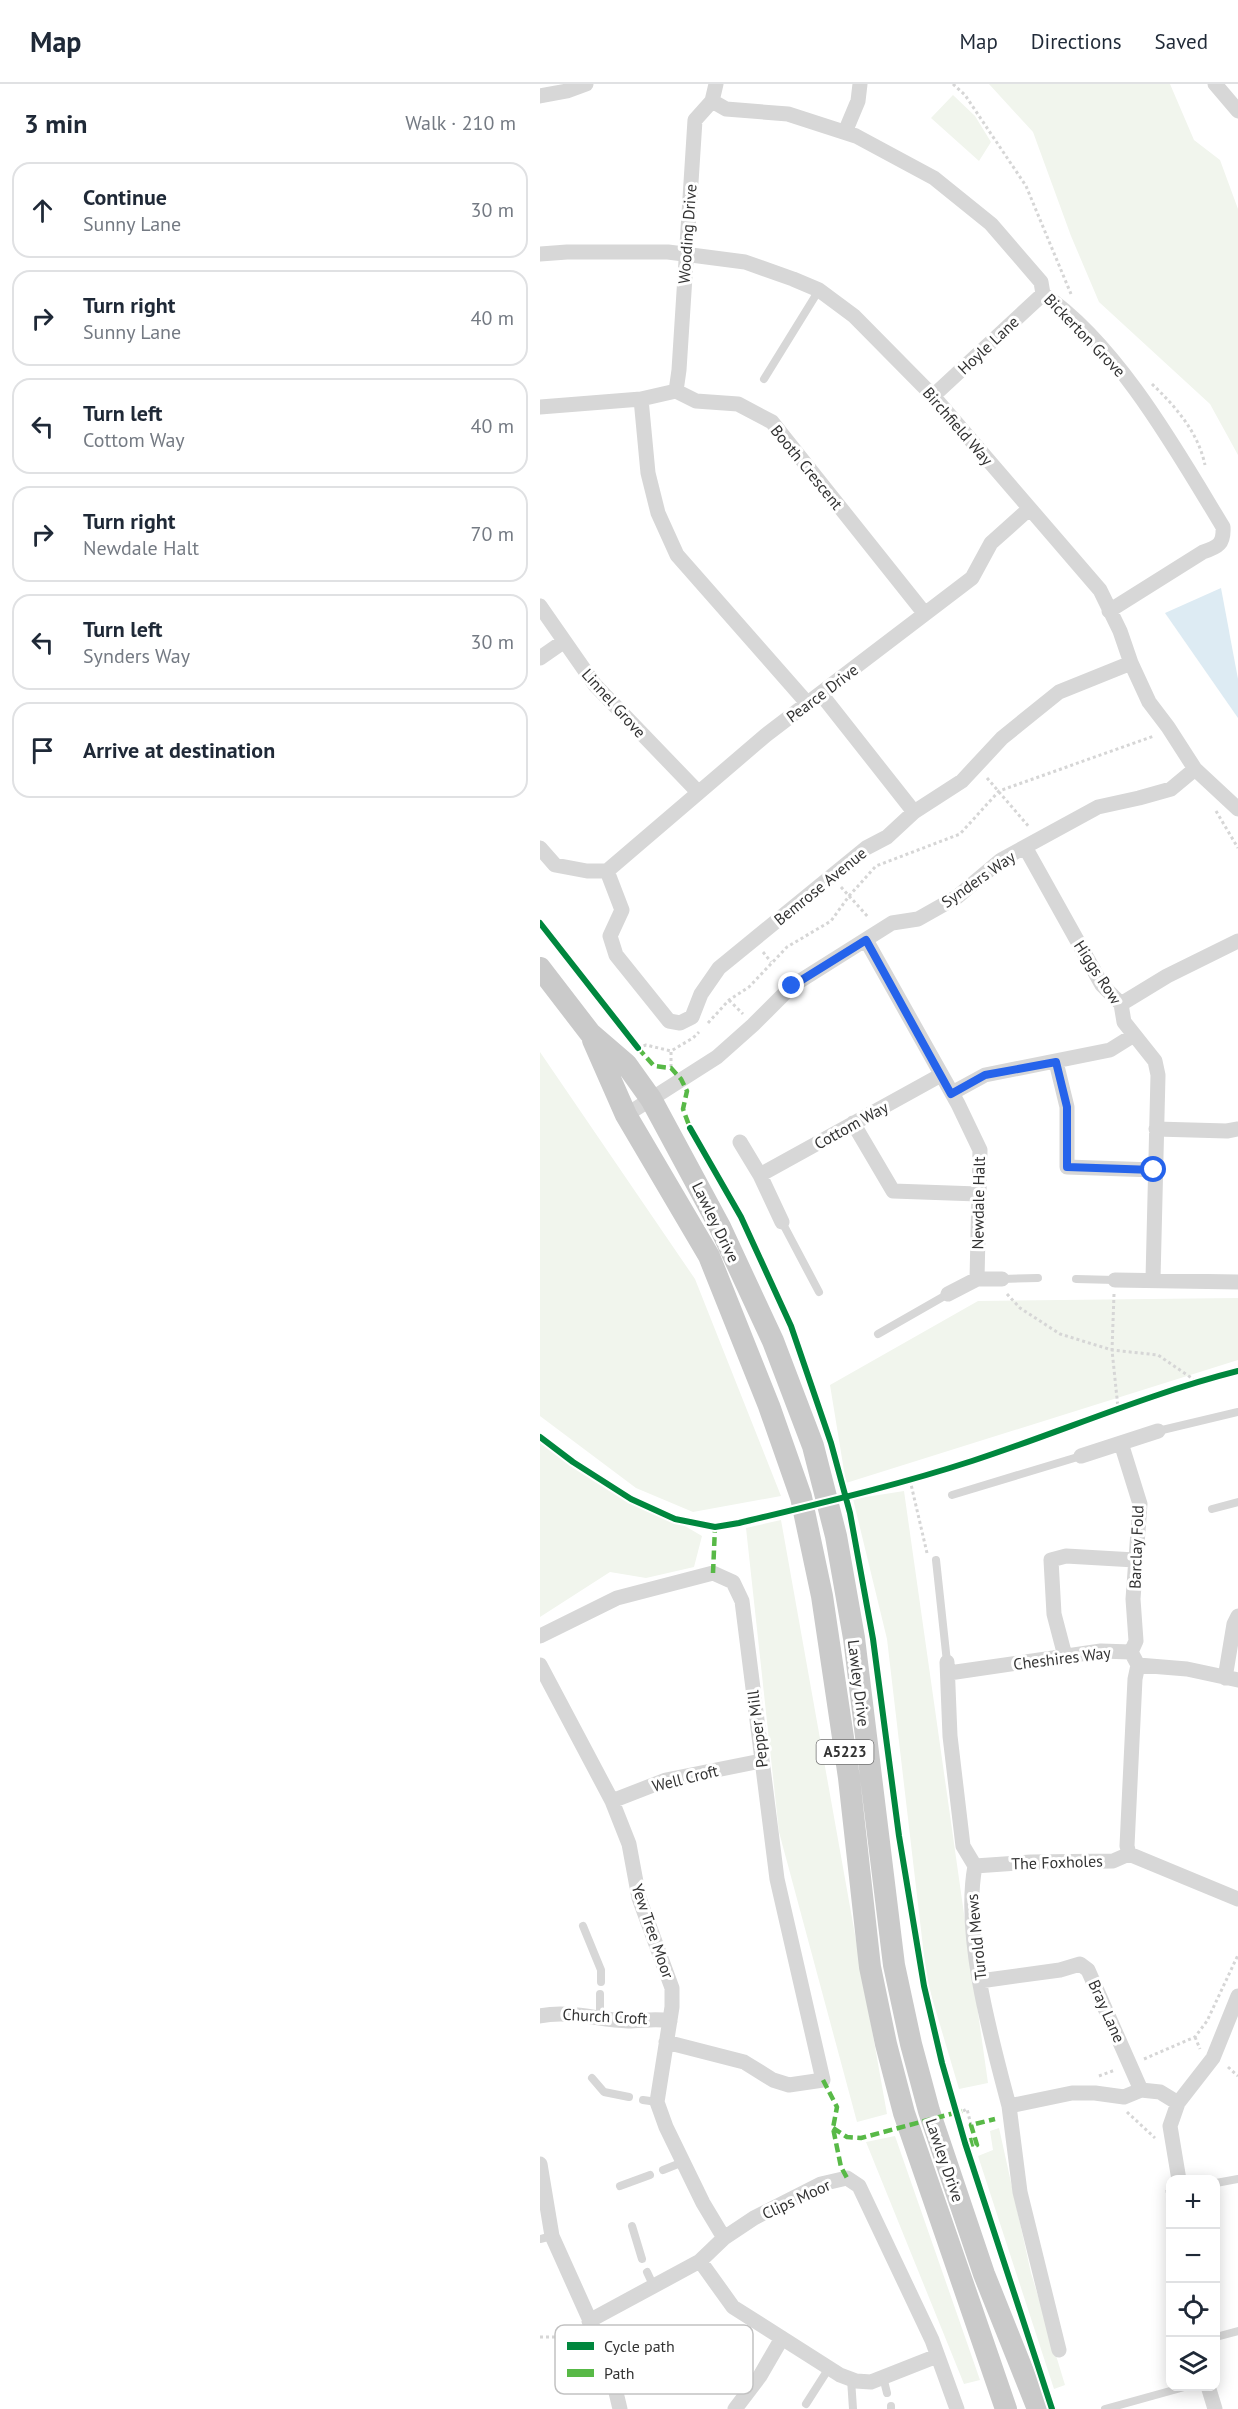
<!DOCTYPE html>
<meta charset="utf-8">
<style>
:root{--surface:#fff;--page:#f2f2f3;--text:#1f2937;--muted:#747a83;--line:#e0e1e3}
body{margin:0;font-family:"PT Sans",sans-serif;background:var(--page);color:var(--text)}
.controls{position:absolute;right:18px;bottom:18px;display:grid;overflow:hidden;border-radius:12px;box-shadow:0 3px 15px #0003}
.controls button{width:54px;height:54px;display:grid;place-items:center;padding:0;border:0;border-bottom:2px solid var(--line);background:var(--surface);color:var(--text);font:30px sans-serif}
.stop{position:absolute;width:18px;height:18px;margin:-14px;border:4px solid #2563eb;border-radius:50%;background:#fff}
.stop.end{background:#2563eb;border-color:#fff;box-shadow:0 2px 6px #0008}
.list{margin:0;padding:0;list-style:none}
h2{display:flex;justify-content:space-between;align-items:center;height:78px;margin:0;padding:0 24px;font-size:26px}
h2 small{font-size:20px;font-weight:400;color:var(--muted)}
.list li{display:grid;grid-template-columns:39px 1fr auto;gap:18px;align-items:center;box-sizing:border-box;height:96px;margin:0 12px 12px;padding:0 12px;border:2px solid var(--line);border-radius:18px}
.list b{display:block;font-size:22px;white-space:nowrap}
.list p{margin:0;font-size:20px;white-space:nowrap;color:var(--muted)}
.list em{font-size:20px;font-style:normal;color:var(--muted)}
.icon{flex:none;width:33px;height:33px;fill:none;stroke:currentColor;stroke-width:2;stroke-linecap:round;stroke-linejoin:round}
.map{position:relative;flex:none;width:698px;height:2325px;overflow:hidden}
header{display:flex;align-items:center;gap:36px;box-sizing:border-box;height:84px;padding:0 30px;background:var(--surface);border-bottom:2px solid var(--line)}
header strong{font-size:28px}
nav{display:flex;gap:33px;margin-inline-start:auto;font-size:21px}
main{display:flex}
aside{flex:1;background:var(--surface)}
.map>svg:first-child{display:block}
.green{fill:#f1f5ed}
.water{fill:#ddebf3}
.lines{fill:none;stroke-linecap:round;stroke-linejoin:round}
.path{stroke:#d6d6d6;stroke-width:3;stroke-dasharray:3 3;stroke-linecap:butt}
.lane{stroke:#d7d7d7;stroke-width:8}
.street{stroke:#d7d7d7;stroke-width:15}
.primary{stroke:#cacaca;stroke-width:22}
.quiet{stroke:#58b947;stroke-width:4.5;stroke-dasharray:9 4.5;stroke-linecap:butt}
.cycleway-casing{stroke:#fff;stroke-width:10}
.cycleway{stroke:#00873e;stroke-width:6}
.route{stroke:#2563eb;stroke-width:8}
.labels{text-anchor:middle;stroke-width:6;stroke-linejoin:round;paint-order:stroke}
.shield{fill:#fff;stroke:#707070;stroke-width:1.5}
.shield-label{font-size:15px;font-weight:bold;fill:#333}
.street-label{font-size:16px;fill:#333;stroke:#fff}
.key{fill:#fff;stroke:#c2c2c2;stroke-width:1.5}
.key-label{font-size:16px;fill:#333}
</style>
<header>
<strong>Map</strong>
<nav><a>Map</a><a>Directions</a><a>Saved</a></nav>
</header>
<main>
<aside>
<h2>3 min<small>Walk · 210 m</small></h2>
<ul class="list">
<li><svg class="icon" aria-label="ahead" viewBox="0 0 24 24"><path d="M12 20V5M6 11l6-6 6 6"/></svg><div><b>Continue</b><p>Sunny Lane</p></div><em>30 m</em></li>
<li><svg class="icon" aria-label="right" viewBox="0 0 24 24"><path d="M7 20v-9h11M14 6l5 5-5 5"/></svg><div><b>Turn right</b><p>Sunny Lane</p></div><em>40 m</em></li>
<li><svg class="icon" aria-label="left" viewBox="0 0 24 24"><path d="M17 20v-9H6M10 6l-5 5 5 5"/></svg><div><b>Turn left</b><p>Cottom Way</p></div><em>40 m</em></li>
<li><svg class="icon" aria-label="right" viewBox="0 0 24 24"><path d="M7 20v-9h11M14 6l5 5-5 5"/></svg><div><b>Turn right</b><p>Newdale Halt</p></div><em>70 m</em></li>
<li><svg class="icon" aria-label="left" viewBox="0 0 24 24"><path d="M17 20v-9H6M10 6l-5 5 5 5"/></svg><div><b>Turn left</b><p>Synders Way</p></div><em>30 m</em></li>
<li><svg class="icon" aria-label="arrive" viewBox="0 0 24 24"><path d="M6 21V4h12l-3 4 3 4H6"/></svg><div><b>Arrive at destination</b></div></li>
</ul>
</aside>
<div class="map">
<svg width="698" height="2325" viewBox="0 0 698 2325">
<rect width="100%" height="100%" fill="#fff"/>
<path class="green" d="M 449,0 L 630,0 L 654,56 L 680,76 L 698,125 L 698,371 L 670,320 L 559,218 L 531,152 L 493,48 Z
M 413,11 L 435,32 L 451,58 L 439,77 L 391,34 Z
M 0,968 L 155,1195 L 241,1412 L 153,1428 L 96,1404 L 0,1332 Z
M 698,1214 L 698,1276 L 306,1399 L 290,1301 L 438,1217 Z
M 0,1357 L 162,1452 L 154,1483 L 106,1494 L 70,1488 L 0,1533 Z
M 364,1407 L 448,1999 L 419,2005 L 387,1897 L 347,1555 L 313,1415 Z
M 241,1436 L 347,2030 L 317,2038 L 239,1748 L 206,1444 Z
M 459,2044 L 491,2189 L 525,2301 L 514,2305 L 438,2072 L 453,2066 L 450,2047 Z
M 355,2052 L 440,2296 L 424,2300 L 326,2058 Z"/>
<path class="water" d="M 681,504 L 698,595 L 698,634 L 625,529 Z"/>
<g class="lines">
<path class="path" d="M 413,0 L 425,11 L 486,102 L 531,210
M 612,300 C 636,323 658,348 665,381
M 447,694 L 490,744
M 676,727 L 698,764
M 301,803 L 329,834
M 223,868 L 231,878
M 189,916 L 203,930
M 168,939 L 189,916 L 209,903 L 247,863 L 291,837 L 309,812 L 336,782 L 420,750 L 459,707 L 614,652
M 98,964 L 106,961 L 131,967
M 131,983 L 131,967 L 153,954 L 159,948
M 467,1210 L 480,1224 L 520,1250 L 572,1266 L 618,1271 L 656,1297
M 574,1210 L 572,1266 L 578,1324
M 370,1396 L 387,1469
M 655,1953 L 660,1965
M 604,1975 L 655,1953 L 667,1937 L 698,1871
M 688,1983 L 698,1992
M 559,1992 L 575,1986
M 423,2027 L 427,2025 L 431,2041
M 587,2028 L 615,2054
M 627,2106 L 630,2144
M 0,2253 L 40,2253"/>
<path class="lane" d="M 224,295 L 279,206
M 242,1138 L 279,1208
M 462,1195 L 498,1194
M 536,1195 L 575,1196
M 338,1250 L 408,1210
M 618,1347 L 698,1328
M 412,1411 L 541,1372
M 672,1425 L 698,1418
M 396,1476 L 407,1578
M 43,1842 L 61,1886 L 61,1898
M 60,1934 L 60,1910
M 52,1994 L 64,2008 L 89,2013
M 103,2016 L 117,2018
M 123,2086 L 143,2078
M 676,2099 L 698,2095
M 80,2102 L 110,2091
M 92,2142 L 102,2175
M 0,2155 L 12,2152
M 107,2188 L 114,2203
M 676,2253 L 698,2247
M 343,2293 L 347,2309
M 311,2295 L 313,2325
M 266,2320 L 289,2284
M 351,2322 L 351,2325
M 565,2325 L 648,2302"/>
<path class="street" d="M 675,0 L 698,27
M 0,12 L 27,7 L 46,0
M 172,17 L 186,25 L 248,30 L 316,52 L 394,94 L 451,140 L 501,198 L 503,210 C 577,260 637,367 683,443 C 684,460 678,463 663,468 L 569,527
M 305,48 L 318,17 L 320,0
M 0,170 L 27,168 L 128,168 L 205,178 L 253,195 L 279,206 L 314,232 L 393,312 L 560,506 L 580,547 L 591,579 L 609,618 L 628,643 L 655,685 L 698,725
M 136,307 L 139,286 L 155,36 L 172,17 L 176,0
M 393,312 L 503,210
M 101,315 L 108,389 L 118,429 L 137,471 L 268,620
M 0,323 L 101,315 L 136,307 L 156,317 L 198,320 L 232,338 L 385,530
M 0,522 L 55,601 L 158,708
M 0,574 L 23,558
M 281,610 L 374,728
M 485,763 L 562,901 L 581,920 L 584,938 L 615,977 L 618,991 L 613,1195
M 0,764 L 15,781 L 47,787 L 67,787
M 67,787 L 82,826 L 70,852 L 76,871 L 129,937 L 140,939 L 152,933 L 161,910 L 179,884 L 326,764 L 347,753 L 374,728 L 422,697 L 462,654 L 519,608 L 591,579
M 67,787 L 226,651 L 432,494 L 451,459 L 489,425
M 326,856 L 418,1020 L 440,1066 L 437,1195 L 408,1210
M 581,920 L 627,892 L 698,857
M 516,978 L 527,1023 L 527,1083 L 614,1086
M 412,1009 L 445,991 L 570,966 L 594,951
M 86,1031 L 177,973 L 213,941 L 252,902 L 352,839 L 378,835 L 417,813 L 461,776 L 558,723 L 599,714 L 631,705 L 655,685
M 313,1039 L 353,1107 L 438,1110
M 616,1045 L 687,1047 L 698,1045
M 200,1058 L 220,1091 L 242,1138
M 220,1091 L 401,991
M 437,1195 L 462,1195
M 575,1196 L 698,1198
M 581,1359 L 600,1420 L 593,1515 L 596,1557 L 591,1568
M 541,1372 L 618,1347
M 0,1552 L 77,1514 L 173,1489 L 193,1498 L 202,1517 L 237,1795 L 283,1996 L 249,2001 L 233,1996 L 204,1978 L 126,1958
M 525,1572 L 514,1530 L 511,1476 L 526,1472 L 595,1476
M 407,1578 L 410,1652 L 423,1762 L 435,1782 C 422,1851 451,1954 469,2022
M 0,1581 L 72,1717 L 89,1760 L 99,1814 L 132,1904 L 132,1923 L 117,2018 L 126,2043 L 163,2119 L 184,2154
M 409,1589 L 561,1567 L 591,1568 L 598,1581 L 647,1585 L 698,1596
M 685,1594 L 694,1540 L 698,1532
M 72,1717 L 126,1696 L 221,1677
M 589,1770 L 587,1762 L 595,1595 L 598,1581
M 435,1782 L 491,1778 L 573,1777 L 589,1770 L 698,1815
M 440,1897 L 520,1886 L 540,1880 L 548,1886 L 601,2006
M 0,1932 C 29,1926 59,1936 88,1937 C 102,1937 116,1934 130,1937
M 0,2080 L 12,2152 L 69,2279 L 80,2325
M 639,2096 L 630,2042 L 638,2019 L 673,1974 L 698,1912
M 160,2177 L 193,2223 L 300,2291 L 316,2297 L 331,2298 L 397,2272
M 49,2237 L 160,2177 L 184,2154 L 214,2134 L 281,2100 L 307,2094 L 319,2102 L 392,2256 L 417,2325
M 519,2266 L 480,2108 L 469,2022 L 532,2009 L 555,2009 L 584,2013 L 601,2006 L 620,2008 L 638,2019
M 668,2302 L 675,2325
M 195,2325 L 220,2292 L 242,2254"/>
<path class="primary" d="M 0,884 L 50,949 L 86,980 L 111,1015 L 180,1143 L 233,1257 L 273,1362 L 296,1452 L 314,1554 L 354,1881 L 371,1960 L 389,2027 L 444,2190 L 498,2325
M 53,956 L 86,1031 L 169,1172 L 229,1322 L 261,1413 L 282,1512 L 309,1694 L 330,1883 L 346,1960 L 364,2029 L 466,2325"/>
<path class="quiet" d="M 98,964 L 114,982 L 131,984 L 141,995 L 147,1007 L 143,1025 L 150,1044
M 173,1489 L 175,1443
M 283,1996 L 297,2023 L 293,2044 L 301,2083 L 307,2094
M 293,2044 L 307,2053 L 321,2054 L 422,2027
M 430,2054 L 432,2063 L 437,2061 L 431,2041 L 455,2035"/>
<g class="cycleway-casing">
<path id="cycleway" d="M 0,839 L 98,964
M 150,1044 L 201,1133 L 251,1242 L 291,1359 L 310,1429 L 333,1555 L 359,1752 L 384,1902 L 402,1979 L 425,2059 L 512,2325
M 0,1353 L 33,1378 L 91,1415 L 135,1435 L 175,1443 L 199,1439 C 277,1420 355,1402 432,1377 C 521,1348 607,1310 698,1287"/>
</g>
<use href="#cycleway" class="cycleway"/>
</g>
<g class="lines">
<path class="route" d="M 252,902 L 326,856 L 411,1010 L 445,991 L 516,978 L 527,1023 L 527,1083 L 614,1086"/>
</g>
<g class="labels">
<rect class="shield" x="276.5" y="1656" width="57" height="24" rx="4.5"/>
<g class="shield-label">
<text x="305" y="1673">A5223</text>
</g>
<g class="street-label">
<text transform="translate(147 150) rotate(-86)" y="6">Wooding Drive</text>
<text transform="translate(545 251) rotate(46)" y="6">Bickerton Grove</text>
<text transform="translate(448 261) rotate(-43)" y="6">Hoyle Lane</text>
<text transform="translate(418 342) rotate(49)" y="6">Birchfield Way</text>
<text transform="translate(267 383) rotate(51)" y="6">Booth Crescent</text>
<text transform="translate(282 609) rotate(-37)" y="6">Pearce Drive</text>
<text transform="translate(74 619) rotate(48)" y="6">Linnel Grove</text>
<text transform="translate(438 795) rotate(-35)" y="6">Synders Way</text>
<text transform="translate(280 802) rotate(-39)" y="6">Bemrose Avenue</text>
<text transform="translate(558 888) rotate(57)" y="6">Higgs Row</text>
<text transform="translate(311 1041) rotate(-29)" y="6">Cottom Way</text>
<text transform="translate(438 1119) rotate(-89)" y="6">Newdale Halt</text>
<text transform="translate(176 1138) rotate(64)" y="6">Lawley Drive</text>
<text transform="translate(596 1463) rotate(-88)" y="6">Barclay Fold</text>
<text transform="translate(522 1574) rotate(-7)" y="6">Cheshires Way</text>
<text transform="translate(319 1599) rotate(83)" y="6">Lawley Drive</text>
<text transform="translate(217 1645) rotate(-97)" y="6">Pepper Mill</text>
<text transform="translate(145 1694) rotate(-14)" y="6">Well Croft</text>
<text transform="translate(517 1778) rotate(-2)" y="6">The Foxholes</text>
<text transform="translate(113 1847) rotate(71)" y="6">Yew Tree Moor</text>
<text transform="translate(436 1853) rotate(-96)" y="6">Turold Mews</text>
<text transform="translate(567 1927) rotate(66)" y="6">Bray Lane</text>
<text transform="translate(65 1932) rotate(3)" y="6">Church Croft</text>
<text transform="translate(405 2076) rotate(71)" y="6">Lawley Drive</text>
<text transform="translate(256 2115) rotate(-25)" y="6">Clips Moor</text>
</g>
</g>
<rect x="15" y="2241" width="198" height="69" rx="9" class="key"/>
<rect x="27" y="2258" width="27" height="8" fill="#00873e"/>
<rect x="27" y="2285" width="27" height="8" fill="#58b947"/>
<g class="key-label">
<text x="64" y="2268">Cycle path</text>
<text x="64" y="2295">Path</text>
</g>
</svg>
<div class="controls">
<button>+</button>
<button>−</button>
<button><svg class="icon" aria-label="locate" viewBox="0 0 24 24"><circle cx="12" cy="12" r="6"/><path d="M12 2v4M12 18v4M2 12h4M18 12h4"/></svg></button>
<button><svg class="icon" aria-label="layers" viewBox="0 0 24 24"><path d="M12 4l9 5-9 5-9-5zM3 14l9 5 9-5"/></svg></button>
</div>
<div class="stop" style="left:614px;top:1086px"></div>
<div class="stop end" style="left:252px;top:902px"></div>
</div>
</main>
